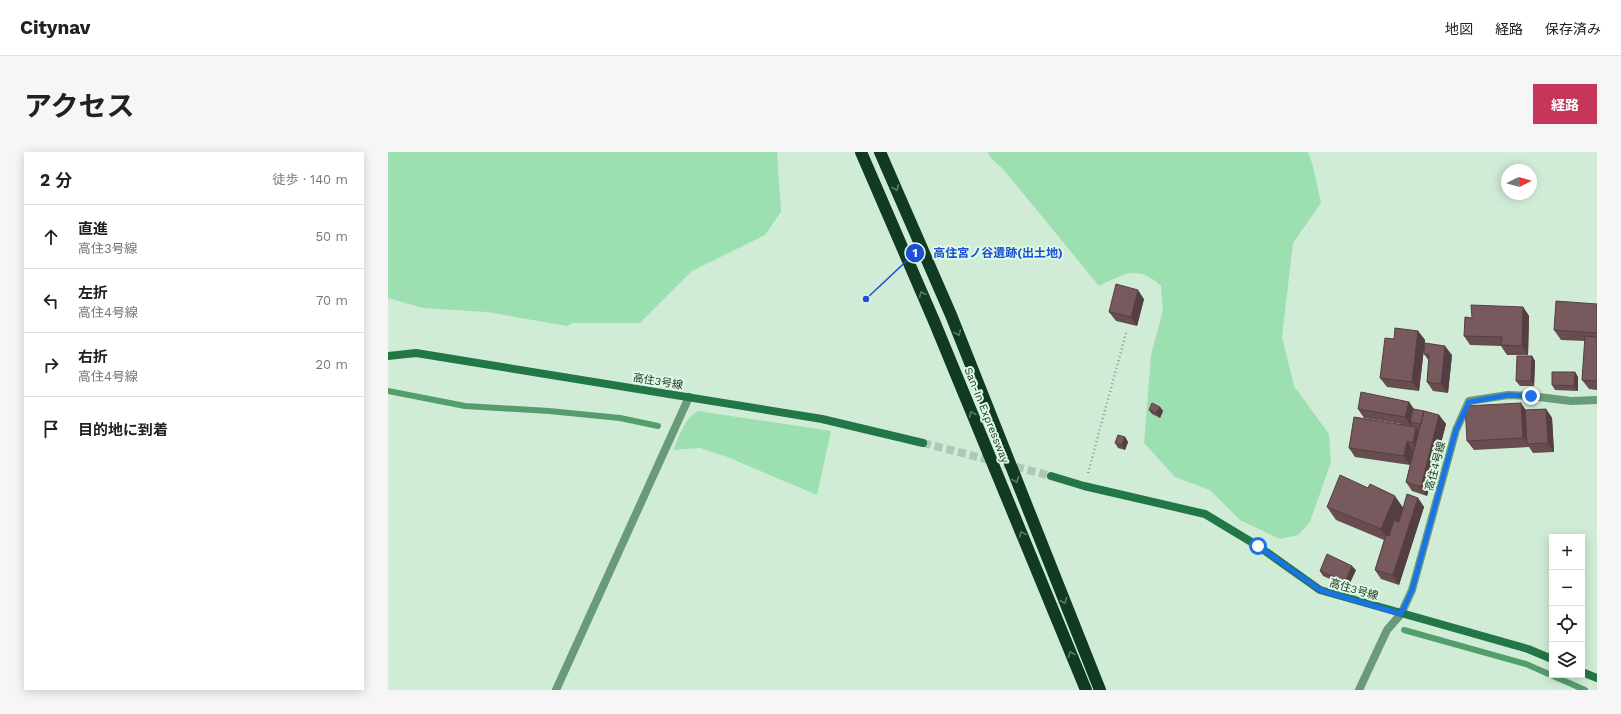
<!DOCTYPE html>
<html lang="ja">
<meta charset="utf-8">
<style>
:root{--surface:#fff;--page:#f6f6f6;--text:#202124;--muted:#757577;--line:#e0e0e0;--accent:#c5365a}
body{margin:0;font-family:"Work Sans","Noto Sans JP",sans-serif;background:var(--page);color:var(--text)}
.controls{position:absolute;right:12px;bottom:12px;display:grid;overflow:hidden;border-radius:0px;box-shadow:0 2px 10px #0003}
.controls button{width:36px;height:36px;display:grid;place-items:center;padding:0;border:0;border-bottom:1px solid var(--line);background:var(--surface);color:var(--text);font:20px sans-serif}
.compass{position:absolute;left:1113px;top:12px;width:36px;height:36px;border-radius:50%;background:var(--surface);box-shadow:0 2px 10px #0003;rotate:84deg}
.stop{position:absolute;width:12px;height:12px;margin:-9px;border:3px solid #1a73e8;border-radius:50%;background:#fff}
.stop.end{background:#1a73e8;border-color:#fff;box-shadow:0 1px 4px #0008}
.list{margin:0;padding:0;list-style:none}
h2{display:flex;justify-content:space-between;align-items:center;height:52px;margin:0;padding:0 16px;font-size:17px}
h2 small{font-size:13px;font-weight:400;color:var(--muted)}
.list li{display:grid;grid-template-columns:26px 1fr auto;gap:12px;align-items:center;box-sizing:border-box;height:64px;padding:0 16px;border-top:1px solid var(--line)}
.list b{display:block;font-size:15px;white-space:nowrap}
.list p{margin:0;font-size:13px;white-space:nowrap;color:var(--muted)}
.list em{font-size:13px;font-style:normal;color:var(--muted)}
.icon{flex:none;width:22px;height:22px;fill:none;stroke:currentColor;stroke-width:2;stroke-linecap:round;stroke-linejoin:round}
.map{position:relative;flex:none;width:1209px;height:538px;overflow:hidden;border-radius:0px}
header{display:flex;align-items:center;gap:24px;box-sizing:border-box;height:56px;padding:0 20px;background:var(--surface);border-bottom:1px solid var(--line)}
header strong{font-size:19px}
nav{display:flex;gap:22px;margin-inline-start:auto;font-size:14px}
.intro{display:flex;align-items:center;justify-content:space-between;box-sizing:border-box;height:96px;padding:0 24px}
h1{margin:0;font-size:28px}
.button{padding:10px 18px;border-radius:0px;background:var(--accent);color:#fff;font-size:14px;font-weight:700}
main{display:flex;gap:24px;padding:0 24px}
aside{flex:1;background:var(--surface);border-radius:0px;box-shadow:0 2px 10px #0003}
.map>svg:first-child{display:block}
.green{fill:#9cdfb0}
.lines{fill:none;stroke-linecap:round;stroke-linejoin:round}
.stream{stroke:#549d6d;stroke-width:6}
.secondary-tunnel{stroke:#afc7b5;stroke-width:8;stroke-dasharray:8 4;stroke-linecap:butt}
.path{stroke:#879c8c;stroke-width:2.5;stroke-dasharray:1 3;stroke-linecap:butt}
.street{stroke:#6a9b79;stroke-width:8}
.secondary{stroke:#237746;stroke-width:8}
.highway{stroke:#103a21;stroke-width:12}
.wall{fill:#674d50}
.shaded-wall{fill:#543e41}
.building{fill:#78595d;stroke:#543e41}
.oneway{stroke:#587d65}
.route{stroke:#1a73e8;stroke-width:5}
.labels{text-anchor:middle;stroke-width:4;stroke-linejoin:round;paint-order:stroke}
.street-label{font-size:11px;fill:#29342c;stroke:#ddfae4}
.leader{fill:none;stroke:#1d4ed8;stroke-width:1.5}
.callout-dot{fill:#1d4ed8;stroke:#ddfae4;stroke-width:1.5}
.mark-label{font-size:12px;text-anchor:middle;font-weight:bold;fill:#fff}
.callout-label{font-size:12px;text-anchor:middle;font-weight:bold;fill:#1d4ed8;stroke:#ddfae4;stroke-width:4;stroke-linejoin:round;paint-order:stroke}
</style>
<header>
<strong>Citynav</strong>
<nav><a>地図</a><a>経路</a><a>保存済み</a></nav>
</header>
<div class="intro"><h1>アクセス</h1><a class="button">経路</a></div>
<main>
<aside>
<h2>2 分<small>徒歩 · 140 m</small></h2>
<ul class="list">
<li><svg class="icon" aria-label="ahead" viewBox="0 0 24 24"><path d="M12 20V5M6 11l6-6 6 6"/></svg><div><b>直進</b><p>高住3号線</p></div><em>50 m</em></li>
<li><svg class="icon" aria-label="left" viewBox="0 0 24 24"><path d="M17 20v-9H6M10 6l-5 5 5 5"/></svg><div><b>左折</b><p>高住4号線</p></div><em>70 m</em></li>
<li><svg class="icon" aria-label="right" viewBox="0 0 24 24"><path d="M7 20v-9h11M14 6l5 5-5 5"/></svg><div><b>右折</b><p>高住4号線</p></div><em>20 m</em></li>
<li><svg class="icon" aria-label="arrive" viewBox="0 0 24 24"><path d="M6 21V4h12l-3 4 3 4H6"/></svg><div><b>目的地に到着</b></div></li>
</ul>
</aside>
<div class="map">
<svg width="1209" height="538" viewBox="0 0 1209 538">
<rect width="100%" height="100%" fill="#d0ecd7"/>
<path class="green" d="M 0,0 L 389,0 L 393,60 L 377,83 L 304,119 L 252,171 L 185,171 L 179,174 L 99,160 L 35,156 L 0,146 Z
M 600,0 L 920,0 L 925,14 L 933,51 L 905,91 L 894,185 L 906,234 L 941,282 L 943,310 L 922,370 L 910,383 L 892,387 L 852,368 L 822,338 L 787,325 L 756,291 L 763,203 L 775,158 L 773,134 C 750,112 736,122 711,134 L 616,18 L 602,5 Z
M 310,259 L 443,279 L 429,343 L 337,304 L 312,296 L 285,298 C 292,284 296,267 310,259 Z"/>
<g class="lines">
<path class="stream" d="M 0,239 L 77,254 L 161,259 L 232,266 L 270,274
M 1016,478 L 1138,512 L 1197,538"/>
<path class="secondary-tunnel" d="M 535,291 L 663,324"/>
<path class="path" d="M 700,321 L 738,181"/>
<path class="street" d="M 168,538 L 301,245
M 971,538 L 999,478 L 1013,462 L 1024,438 L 1068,278 L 1081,249 L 1120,243 L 1143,244 L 1183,249 L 1209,248"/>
<path class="secondary" d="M 0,204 L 28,201 L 434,267 L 535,291
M 663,324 L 696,334 L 817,362 L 870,394 L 932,438 L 1140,497 L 1164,507
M 1194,520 L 1209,526"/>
<path class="highway" d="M 473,0 L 546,169 L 698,538
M 492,0 L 563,163 L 712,538"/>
</g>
<path class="wall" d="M 756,147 L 749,174 L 728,169 L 721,160 Z
M 1209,152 L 1209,238 L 1201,237 L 1194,228 L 1197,189 L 1173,188 L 1166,178 Z
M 1135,155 L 1141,164 L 1140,203 L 1119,203 L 1113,194 L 1082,193 L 1076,184 L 1084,166 Z
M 1030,179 L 1037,188 L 1031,239 L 999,235 L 992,226 L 1006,187 Z
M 1036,202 L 1064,203 L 1060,241 L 1045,239 L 1039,230 L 1041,209 Z
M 1144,204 L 1147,209 L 1146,234 L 1132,234 L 1128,229 Z
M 1187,220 L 1190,225 L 1190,239 L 1167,238 L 1164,233 Z
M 1021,250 L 1026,257 L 1051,263 L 1058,272 L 1039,344 L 1024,339 L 1018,330 L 1022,313 L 967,305 L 961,296 L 1013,272 L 976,266 L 970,257 Z
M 772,255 L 775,259 L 772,266 L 764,262 L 761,258 Z
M 1158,257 L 1164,266 L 1166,300 L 1145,301 L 1141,295 L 1086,298 L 1079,289 L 1138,258 Z
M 737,285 L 740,290 L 737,298 L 730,296 L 727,291 Z
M 1030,346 L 1036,355 L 1011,433 L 993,427 L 987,418 L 996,388 L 948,368 L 939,355 L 1015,355 Z
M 968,418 L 960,435 L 935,424 L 932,419 Z"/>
<path class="shaded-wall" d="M 750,138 L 756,147 L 749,174 L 743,165 Z
M 1135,155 L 1141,164 L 1140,203 L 1134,194 Z
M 1030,179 L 1037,188 L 1031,239 L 1024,230 Z
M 1057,194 L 1064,203 L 1060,241 L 1053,232 Z
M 1144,204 L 1147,209 L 1146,234 L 1143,229 Z
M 1187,220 L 1190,225 L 1190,239 L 1186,234 Z
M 1021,250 L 1027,259 L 1022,270 L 1024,272 L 1023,274 L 1017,265 Z
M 1133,251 L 1140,261 L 1140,292 L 1135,286 Z
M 772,255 L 775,259 L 772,266 L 768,261 Z
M 1158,257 L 1164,266 L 1166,300 L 1160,291 Z
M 1051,263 L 1058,272 L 1039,344 L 1033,335 Z
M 1028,275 L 1034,284 L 1031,300 L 1025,291 Z
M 737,285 L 740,290 L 737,298 L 734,293 Z
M 1019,289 L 1025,299 L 1022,313 L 1016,304 Z
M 1007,344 L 1016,357 L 1002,390 L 993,377 Z
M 1030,346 L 1036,355 L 1011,433 L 1005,423 Z
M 964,414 L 968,418 L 960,435 L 957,430 Z"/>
<path class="building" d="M 728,132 L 750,138 L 743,165 L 721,160 Z
M 1168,149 L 1209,152 L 1209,181 L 1166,178 Z
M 1083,153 L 1135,155 L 1134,194 L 1113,193 L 1114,185 L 1076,184 L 1077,165 L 1084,166 Z
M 1007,176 L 1030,179 L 1024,230 L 992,226 L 997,186 L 1006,187 Z
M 1197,184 L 1209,185 L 1209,229 L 1194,228 Z
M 1037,191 L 1057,194 L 1053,232 L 1039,230 L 1041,203 L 1036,202 Z
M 1129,204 L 1144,204 L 1143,229 L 1128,229 Z
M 1164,220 L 1187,220 L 1186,234 L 1164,233 Z
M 973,240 L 1021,250 L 1017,265 L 970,257 Z
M 764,251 L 772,255 L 768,261 L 761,258 Z
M 1133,251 L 1135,286 L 1079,289 L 1077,254 Z
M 1025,257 L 1036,259 L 1033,272 L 1022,270 Z
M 1158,257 L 1160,291 L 1139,292 L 1137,258 Z
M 1036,259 L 1051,263 L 1033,335 L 1018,330 Z
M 966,265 L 1028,275 L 1025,291 L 1019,289 L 1016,304 L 961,296 Z
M 730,283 L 737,285 L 734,293 L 727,291 Z
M 952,323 L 980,336 L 982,332 L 1007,344 L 993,377 L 939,355 Z
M 1019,342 L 1030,346 L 1005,423 L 987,418 L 998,383 L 1001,384 L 1006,368 L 1011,370 Z
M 939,402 L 964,414 L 957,430 L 932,419 Z"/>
<defs><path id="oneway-chevron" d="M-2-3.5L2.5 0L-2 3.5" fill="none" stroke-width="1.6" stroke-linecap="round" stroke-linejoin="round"/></defs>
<g class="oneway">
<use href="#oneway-chevron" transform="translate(508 36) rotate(67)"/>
<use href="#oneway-chevron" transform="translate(534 142) rotate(-113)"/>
<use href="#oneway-chevron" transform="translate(570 181) rotate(68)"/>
<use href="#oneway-chevron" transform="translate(584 262) rotate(-112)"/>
<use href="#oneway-chevron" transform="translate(628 328) rotate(68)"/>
<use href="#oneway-chevron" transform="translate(634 382) rotate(-112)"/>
<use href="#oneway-chevron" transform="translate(676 449) rotate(68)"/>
<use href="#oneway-chevron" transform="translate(683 502) rotate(-112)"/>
</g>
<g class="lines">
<path class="route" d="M 870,394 L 932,438 L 1013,462 L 1024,438 L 1068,278 L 1081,250 L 1120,243 L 1143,244"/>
</g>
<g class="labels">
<g class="street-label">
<text transform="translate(270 229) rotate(9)" y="4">高住3号線</text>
<text transform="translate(599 263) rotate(68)" y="4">San-In Expressway</text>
<text transform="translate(1047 314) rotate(-75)" y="4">高住4号線</text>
<text transform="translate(966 437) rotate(16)" y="4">高住3号線</text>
</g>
</g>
<path class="leader" d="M478 147L527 101"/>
<g class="callout-dot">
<circle cx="478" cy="147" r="4"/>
<circle cx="527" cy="101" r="10"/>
</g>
<g class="mark-label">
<text x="527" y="105">1</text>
</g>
<g class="callout-label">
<text x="610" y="105">高住宮ノ谷遺跡(出土地)</text>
</g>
</svg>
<div class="controls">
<button>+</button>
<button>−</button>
<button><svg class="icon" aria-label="locate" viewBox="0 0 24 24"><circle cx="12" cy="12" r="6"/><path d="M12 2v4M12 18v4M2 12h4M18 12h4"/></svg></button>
<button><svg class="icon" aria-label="layers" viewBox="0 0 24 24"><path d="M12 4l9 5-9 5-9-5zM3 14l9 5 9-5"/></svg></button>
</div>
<svg class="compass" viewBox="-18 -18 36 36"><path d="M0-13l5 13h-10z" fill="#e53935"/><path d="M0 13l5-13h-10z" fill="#757577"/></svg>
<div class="stop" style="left:870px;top:394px"></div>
<div class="stop end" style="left:1143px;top:244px"></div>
</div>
</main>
